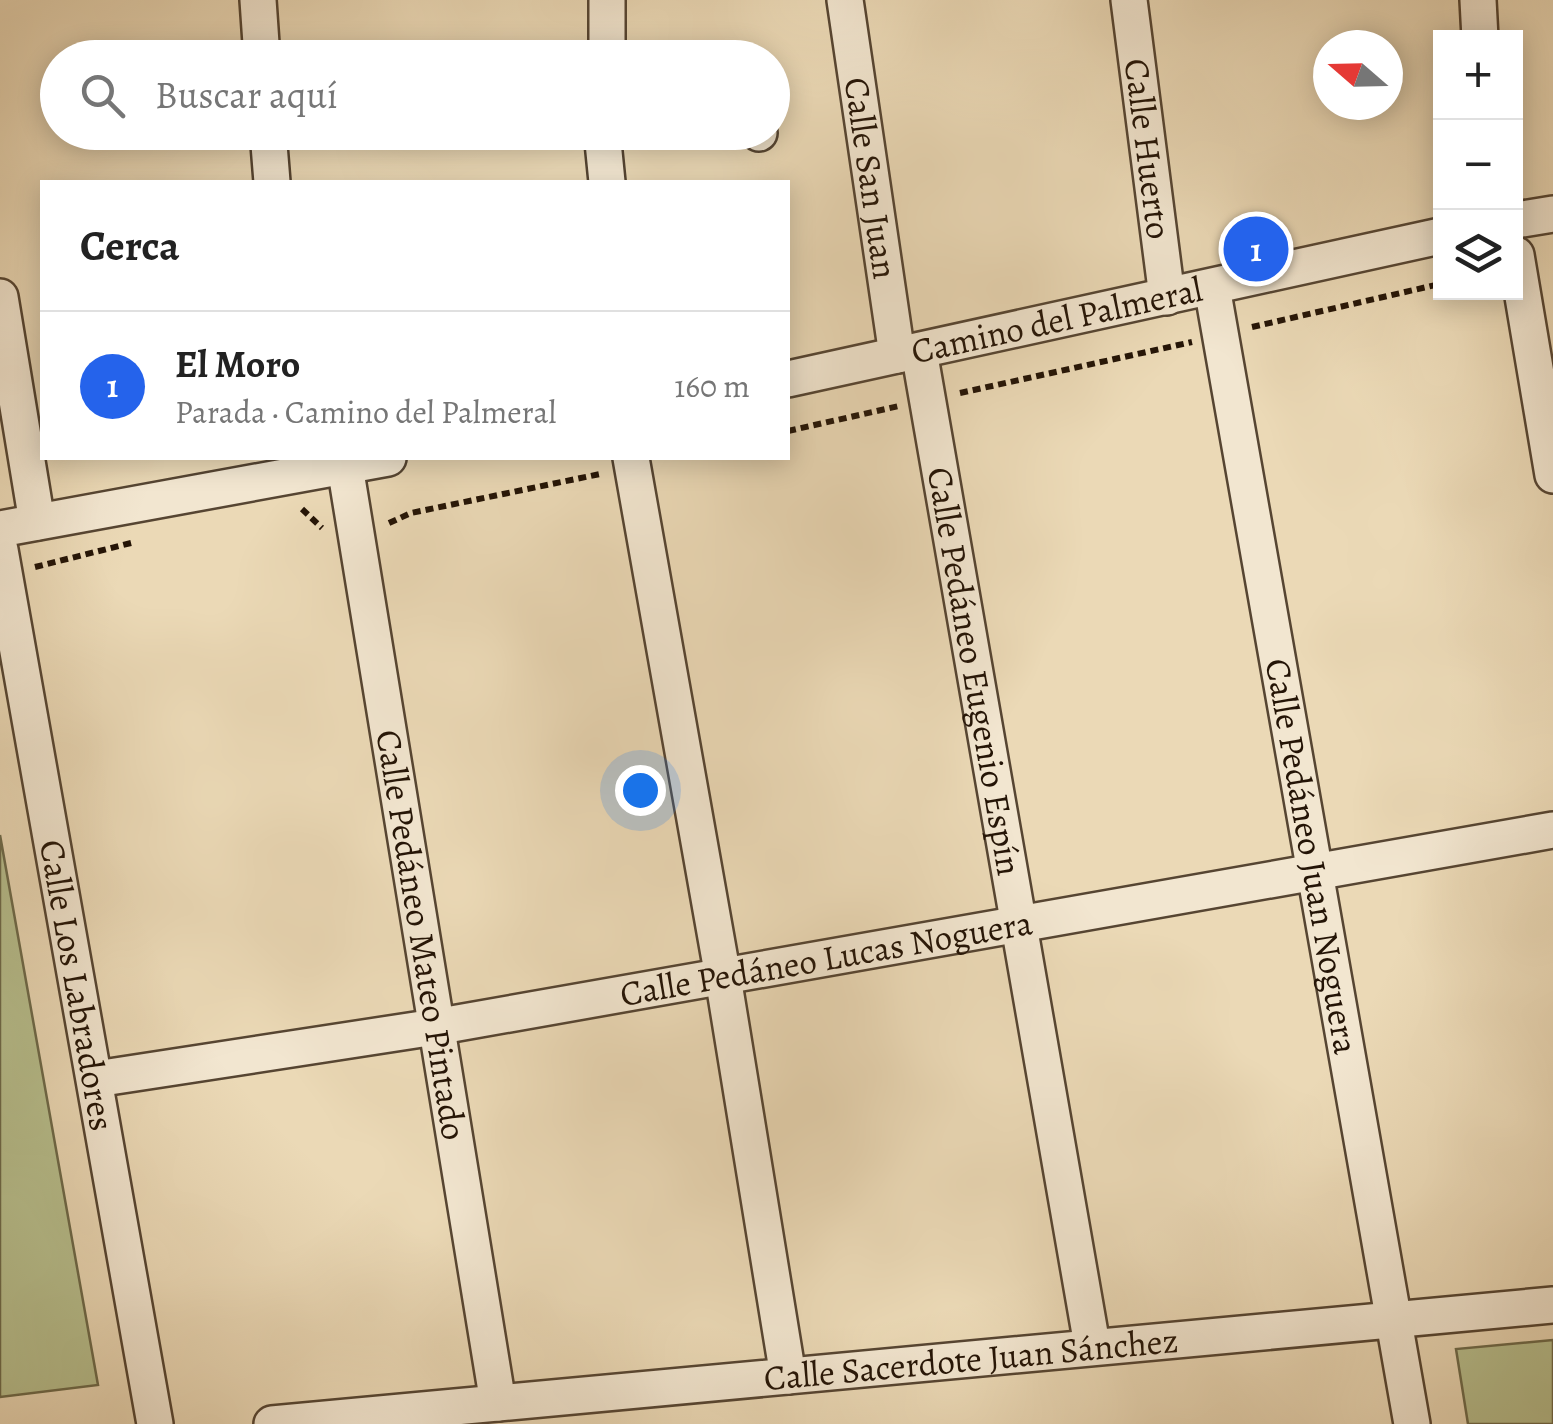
<!DOCTYPE html>
<html lang="es">
<meta charset="utf-8">
<style>
:root{--surface:#fff;--page:#f2f2f2;--text:#222;--muted:#767676;--line:#e0e0e0;--accent:#2563eb}
body{margin:0;font-family:Alegreya,serif;background:var(--page);color:var(--text)}
.controls{position:absolute;right:30px;top:30px;display:grid;overflow:hidden;border-radius:0px;box-shadow:0 5px 25px #0003}
.controls button{width:90px;height:90px;display:grid;place-items:center;padding:0;border:0;border-bottom:2px solid var(--line);background:var(--surface);color:var(--text);font:50px sans-serif}
.compass{position:absolute;left:1313px;top:30px;width:90px;height:90px;border-radius:50%;background:var(--surface);box-shadow:0 5px 25px #0003;rotate:290deg}
.you{position:absolute;left:640px;top:790px;width:35px;height:35px;margin:-25px;border:8px solid #fff;border-radius:50%;background:#1a73e8;box-shadow:0 0 0 15px #1a73e833}
.badge{display:grid;place-items:center;width:65px;height:65px;border-radius:50%;background:var(--accent);color:#fff;font-size:32px;font-weight:700}
.pin{position:absolute;translate:-50% -50%;border:5px solid #fff;box-shadow:0 2px 10px #0006}
.list{margin:0;padding:0;list-style:none}
h2{display:flex;justify-content:space-between;align-items:center;height:130px;margin:0;padding:0 40px;font-size:42px}
h2 small{font-size:32px;font-weight:400;color:var(--muted)}
.list li{display:grid;grid-template-columns:65px 1fr auto;gap:30px;align-items:center;box-sizing:border-box;height:150px;padding:0 40px;border-top:2px solid var(--line)}
.list b{display:block;font-size:38px;white-space:nowrap}
.list p{margin:0;font-size:32px;white-space:nowrap;color:var(--muted)}
.list em{font-size:32px;font-style:normal;color:var(--muted)}
.icon{flex:none;width:55px;height:55px;fill:none;stroke:currentColor;stroke-width:2;stroke-linecap:round;stroke-linejoin:round}
.map{position:relative;flex:none;width:1553px;height:1424px;overflow:hidden}
.search{position:absolute;background:var(--surface);box-shadow:0 5px 25px #0003;left:40px;top:40px;width:750px;height:110px;display:flex;align-items:center;gap:25px;box-sizing:border-box;padding:0 35px;border-radius:55px;color:var(--muted);font-size:38px}
.panel{position:absolute;background:var(--surface);box-shadow:0 5px 25px #0003;left:40px;top:180px;width:750px;height:280px;border-radius:0px}
.map>svg:first-child{display:block}
.green{fill:#b7bf8e;stroke:#6e6a4a;stroke-width:2.5}
.lines{fill:none;stroke-linecap:round;stroke-linejoin:round}
.street-casing{stroke:#564532;stroke-width:40}
.path{stroke:#241406;stroke-width:6;stroke-dasharray:8 5;stroke-linecap:butt}
.street{stroke:#f2e6d0;stroke-width:35}
.labels{text-anchor:middle;stroke-width:8;stroke-linejoin:round;paint-order:stroke}
.street-label{font-size:35px;fill:#241406;stroke:#f2e6d0}
</style>
<div class="map">
<svg width="1553" height="1424" viewBox="0 0 1553 1424">
<rect width="100%" height="100%" fill="#ebd9b6"/>
<filter id="stains"><feTurbulence type="fractalNoise" baseFrequency=".002" numOctaves="4"/><feColorMatrix values="0 0 0 0 .2 0 0 0 0 .09 0 0 0 0 .02 0 0 0 .5 -.17"/></filter>
<radialGradient id="worn" r=".72"><stop offset=".6" stop-color="#630" stop-opacity="0"/><stop offset="1" stop-color="#630" stop-opacity=".3"/></radialGradient>
<path class="green" d="M 0,835 L 98,1385 L 0,1397 Z
M 1553,1340 L 1553,1424 L 1468,1424 L 1456,1349 Z"/>
<g class="lines">
<g class="street-casing">
<g id="street">
<path d="M 258,0 L 262,58"/>
<path id="s1" d="M 845,0 L 897,355"/>
<path id="s2" d="M 1129,0 L 1167,297"/>
<path d="M 1478,0 L 1480,38"/>
<path d="M 607,58 L 607,0"/>
<path d="M 268,132 L 272,182"/>
<path d="M 602,132 L 607,182"/>
<path d="M 758,132 L 759,133"/>
<path d="M 1516,220 L 1553,214"/>
<path d="M 1516,255 L 1553,475"/>
<path id="s3" d="M 1212,287 L 1412,1424"/>
<path d="M 0,297 L 37,522"/>
<path id="s4" d="M 919,351 L 1092,1345"/>
<path id="s5" d="M 788,379 L 1440,236"/>
<path d="M 631,458 L 723,977 L 788,1376"/>
<path id="s6" d="M 345,466 L 498,1403"/>
<path d="M 0,529 L 388,458"/>
<path id="s7" d="M 0,550 L 155,1424"/>
<path id="s8" d="M 96,1079 L 435,1027 L 1553,830"/>
<path id="s9" d="M 272,1424 L 1553,1305"/>
</g>
</g>
<path class="path" d="M 1252,327 L 1440,284
M 960,393 L 1192,342
M 788,431 L 899,406
M 302,509 L 322,528
M 389,523 L 411,513 L 600,474
M 35,567 L 135,542"/>
<use href="#street" class="street"/>
</g>
<g class="labels">
<g class="street-label">
<text dy="12" stroke="none"><textPath href="#s2" startOffset="150">Calle Huerto</textPath></text>
<text dy="12" stroke="none"><textPath href="#s1" startOffset="180">Calle San Juan</textPath></text>
<text dy="12" stroke="none"><textPath href="#s5" startOffset="275">Camino del Palmeral</textPath></text>
<text dy="12" stroke="none"><textPath href="#s4" startOffset="325">Calle Pedáneo Eugenio Espín</textPath></text>
<text dy="12" stroke="none"><textPath href="#s3" startOffset="578">Calle Pedáneo Juan Noguera</textPath></text>
<text dy="12" stroke="none"><textPath href="#s6" startOffset="475">Calle Pedáneo Mateo Pintado</textPath></text>
<text dy="12" stroke="none"><textPath href="#s8" startOffset="740">Calle Pedáneo Lucas Noguera</textPath></text>
<text dy="12" stroke="none"><textPath href="#s7" startOffset="442">Calle Los Labradores</textPath></text>
<text dy="12" stroke="none"><textPath href="#s9" startOffset="702">Calle Sacerdote Juan Sánchez</textPath></text>
</g>
</g>
<rect width="100%" height="100%" filter="url(#stains)"/>
<rect width="100%" height="100%" fill="url(#worn)"/>
</svg>
<div class="controls">
<button>+</button>
<button>−</button>
<button><svg class="icon" aria-label="layers" viewBox="0 0 24 24"><path d="M12 4l9 5-9 5-9-5zM3 14l9 5 9-5"/></svg></button>
</div>
<svg class="compass" viewBox="-18 -18 36 36"><path d="M0-13l5 13h-10z" fill="#e53935"/><path d="M0 13l5-13h-10z" fill="#767676"/></svg>
<div class="you"></div>
<div class="pin badge" style="left:1256px;top:249px">1</div>
<div class="search"><svg class="icon" aria-label="search" viewBox="0 0 24 24"><circle cx="10" cy="10" r="6"/><path d="M15 15l6 6"/></svg>Buscar aquí</div>
<section class="panel">
<h2>Cerca<small></small></h2>
<ul class="list">
<li><span class="badge">1</span><div><b>El Moro</b><p>Parada · Camino del Palmeral</p></div><em>160 m</em></li>
</ul>
</section>
</div>
